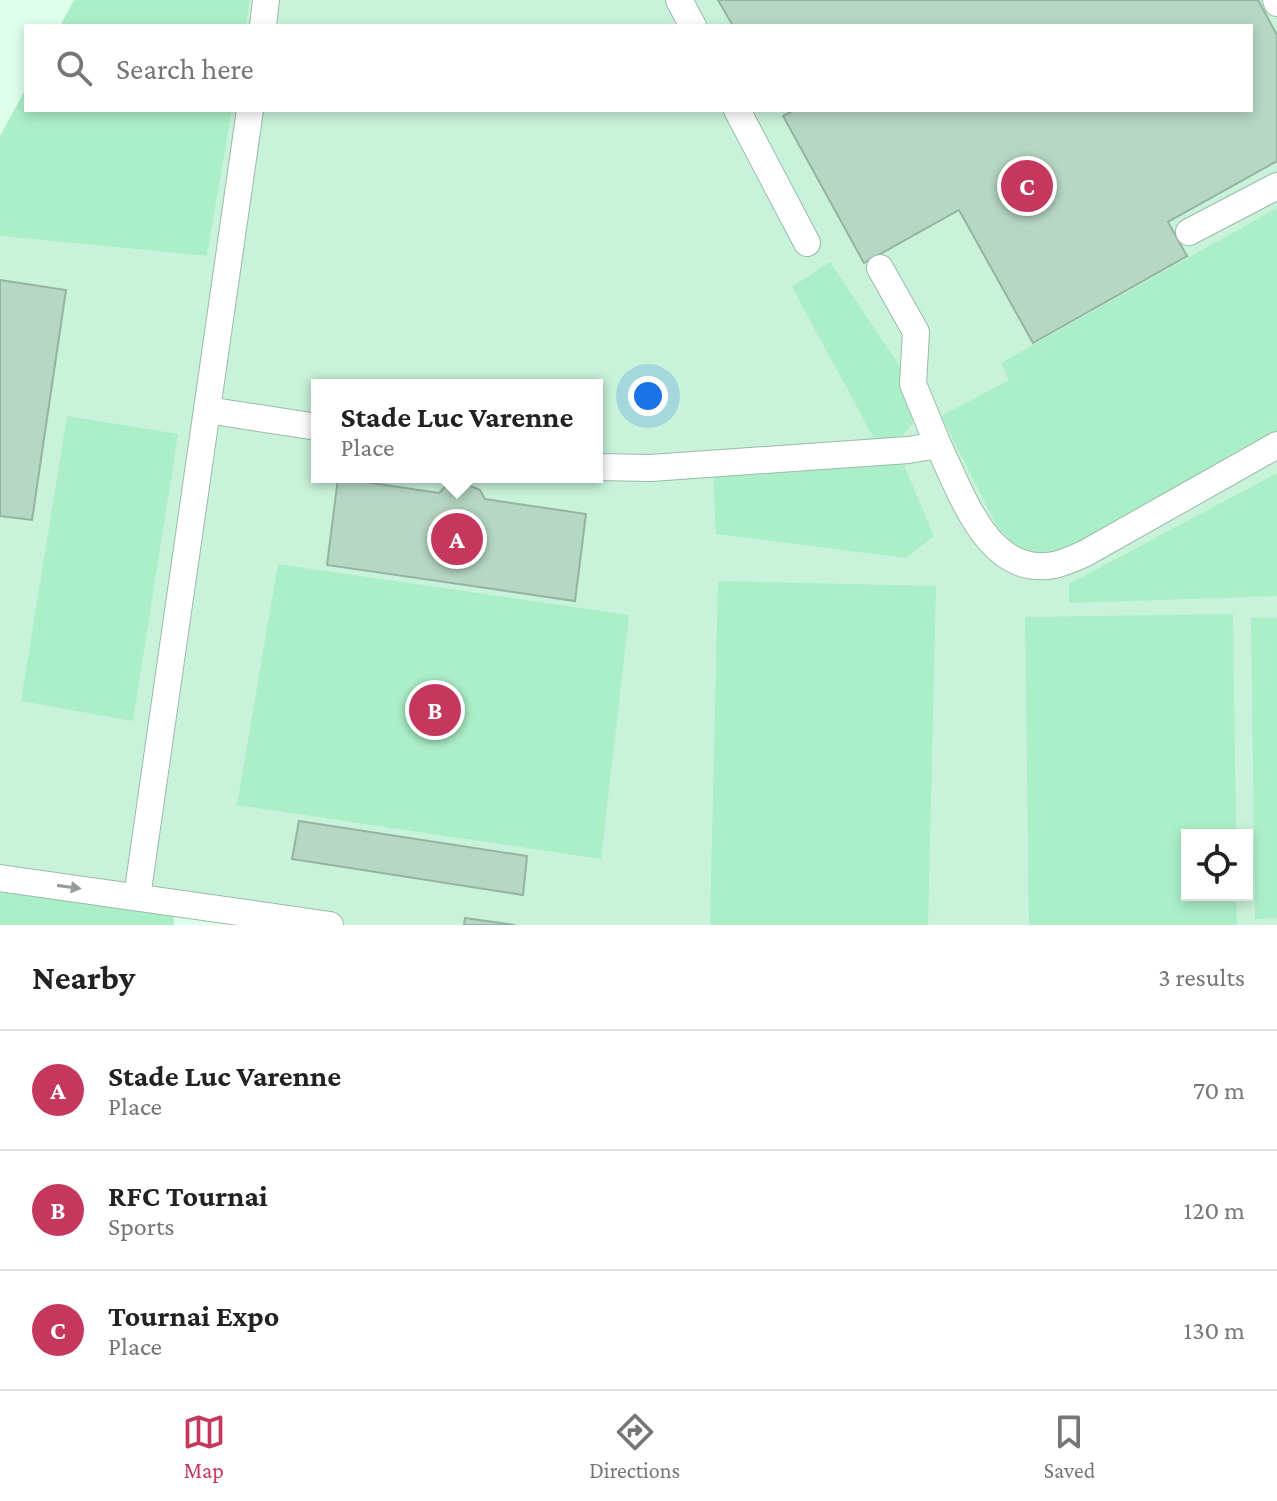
<!DOCTYPE html>
<style>
:root{--surface:#fff;--page:#f6f6f6;--text:#222;--muted:#767676;--line:#e0e0e0;--accent:#c6375e}
body{margin:0;font-family:"Crimson Pro",serif;background:var(--page);color:var(--text)}
.controls{position:absolute;right:24px;bottom:24px;display:grid;overflow:hidden;border-radius:0px;box-shadow:0 4px 12px #0003}
.controls button{width:72px;height:72px;display:grid;place-items:center;padding:0;border:0;border-bottom:2px solid var(--line);background:var(--surface);color:var(--text);font:40px sans-serif}
.you{position:absolute;left:648px;top:396px;width:28px;height:28px;margin:-20px;border:6px solid #fff;border-radius:50%;background:#1a73e8;box-shadow:0 0 0 12px #1a73e833}
.badge{display:grid;place-items:center;width:52px;height:52px;border-radius:50%;background:var(--accent);color:#fff;font-size:26px;font-weight:700}
.pin{position:absolute;translate:-50% -50%;border:4px solid #fff;box-shadow:0 2px 8px #0006}
.popup{position:absolute;left:311px;top:379px;width:292px;height:104px;box-sizing:border-box;display:grid;place-content:center;border-radius:0px;background:var(--surface);filter:drop-shadow(0 2px 6px #0005);font-size:26px;white-space:nowrap;color:var(--muted)}
.popup b{font-size:30px;color:var(--text)}
.popup::after{content:'';position:absolute;left:50%;top:100%;margin-left:-16px;border:16px solid transparent;border-top-color:var(--surface)}
.list{margin:0;padding:0;list-style:none}
h2{display:flex;justify-content:space-between;align-items:center;height:104px;margin:0;padding:0 32px;font-size:34px}
h2 small{font-size:26px;font-weight:400;color:var(--muted)}
.list li{display:grid;grid-template-columns:52px 1fr auto;gap:24px;align-items:center;box-sizing:border-box;height:120px;padding:0 32px;border-top:2px solid var(--line)}
.list b{display:block;font-size:30px;white-space:nowrap}
.list p{margin:0;font-size:26px;white-space:nowrap;color:var(--muted)}
.list em{font-size:26px;font-style:normal;color:var(--muted)}
.icon{flex:none;width:44px;height:44px;fill:none;stroke:currentColor;stroke-width:2;stroke-linecap:round;stroke-linejoin:round}
.map{position:relative;flex:none;width:1277px;height:925px;overflow:hidden}
.search{position:absolute;background:var(--surface);box-shadow:0 4px 12px #0003;left:24px;right:24px;top:24px;height:88px;display:flex;align-items:center;gap:20px;box-sizing:border-box;padding:0 28px;border-radius:0px;color:var(--muted);font-size:30px}
.sheet{height:464px;background:var(--surface)}
nav{display:flex;justify-content:space-around;align-items:center;box-sizing:border-box;height:112px;border-top:2px solid var(--line);background:var(--surface);font-size:22px;color:var(--muted)}
nav a{display:grid;justify-items:center;gap:4px}
nav .on{color:var(--accent)}
.map>svg:first-child{display:block}
.built{fill:#c9f2da;fill-rule:evenodd}
.green{fill:#abefc8}
.building{fill:#b6d7c3;stroke:#94b4a1;stroke-width:2}
.lines{fill:none;stroke-linecap:round;stroke-linejoin:round}
.minor-casing{stroke:#9bbba8;stroke-width:28}
.minor{stroke:#fff;stroke-width:26}
.oneway{fill:#969d99}
</style>
<div class="map">
<svg width="1277" height="925" viewBox="0 0 1277 925">
<rect width="100%" height="100%" fill="#ddffeb"/>
<path class="built" d="M 250,0 L 1277,0 L 1277,925 L 252,925 L 0,892 L 0,236 L 207,256 L 232,110 L 1251,110 L 1251,26 L 246,26 ZM 317,385 L 597,385 L 597,477 L 317,477 ZM 1187,835 L 1247,835 L 1247,895 L 1187,895 Z"/>
<path class="green" d="M 74,0 L 250,0 L 246,26 L 60,26 Z
M 26,88 L 26,110 L 232,110 L 207,256 L 0,236 L 0,136 Z
M 1277,208 L 1277,432 L 1080,544 L 1056,553 L 1033,553 L 1014,544 L 997,526 L 941,416 L 1009,380 L 1001,363 Z
M 830,262 L 899,365 L 913,423 L 901,438 L 877,444 L 792,287 Z
M 67,416 L 178,434 L 133,721 L 21,701 Z
M 902,461 L 934,536 L 906,558 L 716,534 L 713,471 Z
M 1277,473 L 1277,596 L 1069,603 L 1069,584 Z
M 278,564 L 629,615 L 601,859 L 237,805 Z
M 718,581 L 936,586 L 928,925 L 710,925 Z
M 1233,614 L 1236,835 L 1187,835 L 1187,895 L 1236,895 L 1237,925 L 1029,925 L 1025,617 Z
M 1251,618 L 1277,618 L 1277,918 L 1255,919 Z
M 0,892 L 173,913 L 174,925 L 0,925 Z"/>
<path class="building" d="M 718,0 L 1258,0 L 1277,35 L 1277,161 L 1168,222 L 1187,256 L 1033,343 L 959,210 L 864,263 L 783,116 L 794,110 L 1251,110 L 1251,26 L 733,26 Z
M 0,280 L 66,290 L 32,520 L 0,516 Z
M 338,478 L 439,493 L 447,485 L 464,483 L 480,490 L 485,499 L 586,514 L 575,601 L 327,565 Z
M 299,821 L 527,856 L 523,895 L 292,859 Z
M 465,918 L 515,925 L 464,925 Z"/>
<g class="lines">
<g class="minor-casing">
<path id="minor" d="M 679,0 L 693,26
M 1276,0 L 1277,3
M 263,26 L 266,0
M 737,110 L 807,243
M 1189,232 L 1277,186
M 880,268 L 916,332 L 913,384 L 938,445
M 207,410 L 317,427
M 597,467 L 651,468 L 908,450 L 938,445 C 961,491 987,578 1054,565 C 1064,563 1074,558 1084,554 L 1277,445
M 0,878 L 330,925
M 137,897 L 250,110"/>
</g>
<use href="#minor" class="minor"/>
</g>
<defs><path id="oneway-solid" d="M-6-.8H1V-3.2L6.5 0L1 3.2V.8H-6Z" transform="scale(2)"/></defs>
<use class="oneway" href="#oneway-solid" transform="translate(69 887) rotate(8)"/>
</svg>
<div class="controls">
<button><svg class="icon" aria-label="locate" viewBox="0 0 24 24"><circle cx="12" cy="12" r="6"/><path d="M12 2v4M12 18v4M2 12h4M18 12h4"/></svg></button>
</div>
<div class="you"></div>
<div class="pin badge" style="left:457px;top:539px">A</div>
<div class="popup"><b>Stade Luc Varenne</b>Place</div>
<div class="pin badge" style="left:435px;top:710px">B</div>
<div class="pin badge" style="left:1027px;top:186px">C</div>
<div class="search"><svg class="icon" aria-label="search" viewBox="0 0 24 24"><circle cx="10" cy="10" r="6"/><path d="M15 15l6 6"/></svg>Search here</div>
</div>
<section class="sheet">
<h2>Nearby<small>3 results</small></h2>
<ul class="list">
<li><span class="badge">A</span><div><b>Stade Luc Varenne</b><p>Place</p></div><em>70 m</em></li>
<li><span class="badge">B</span><div><b>RFC Tournai</b><p>Sports</p></div><em>120 m</em></li>
<li><span class="badge">C</span><div><b>Tournai Expo</b><p>Place</p></div><em>130 m</em></li>
</ul>
</section>
<nav>
<a class="on"><svg class="icon" aria-label="map" viewBox="0 0 24 24"><path d="M3 6l6-2 6 2 6-2v14l-6 2-6-2-6 2zM9 4v14M15 6v14"/></svg>Map</a>
<a><svg class="icon" aria-label="directions" viewBox="0 0 24 24"><path d="M12 3l9 9-9 9-9-9zM9 14v-3h6M13 9l2 2-2 2"/></svg>Directions</a>
<a><svg class="icon" aria-label="saved" viewBox="0 0 24 24"><path d="M7 4h10v16l-5-4-5 4z"/></svg>Saved</a>
</nav>
